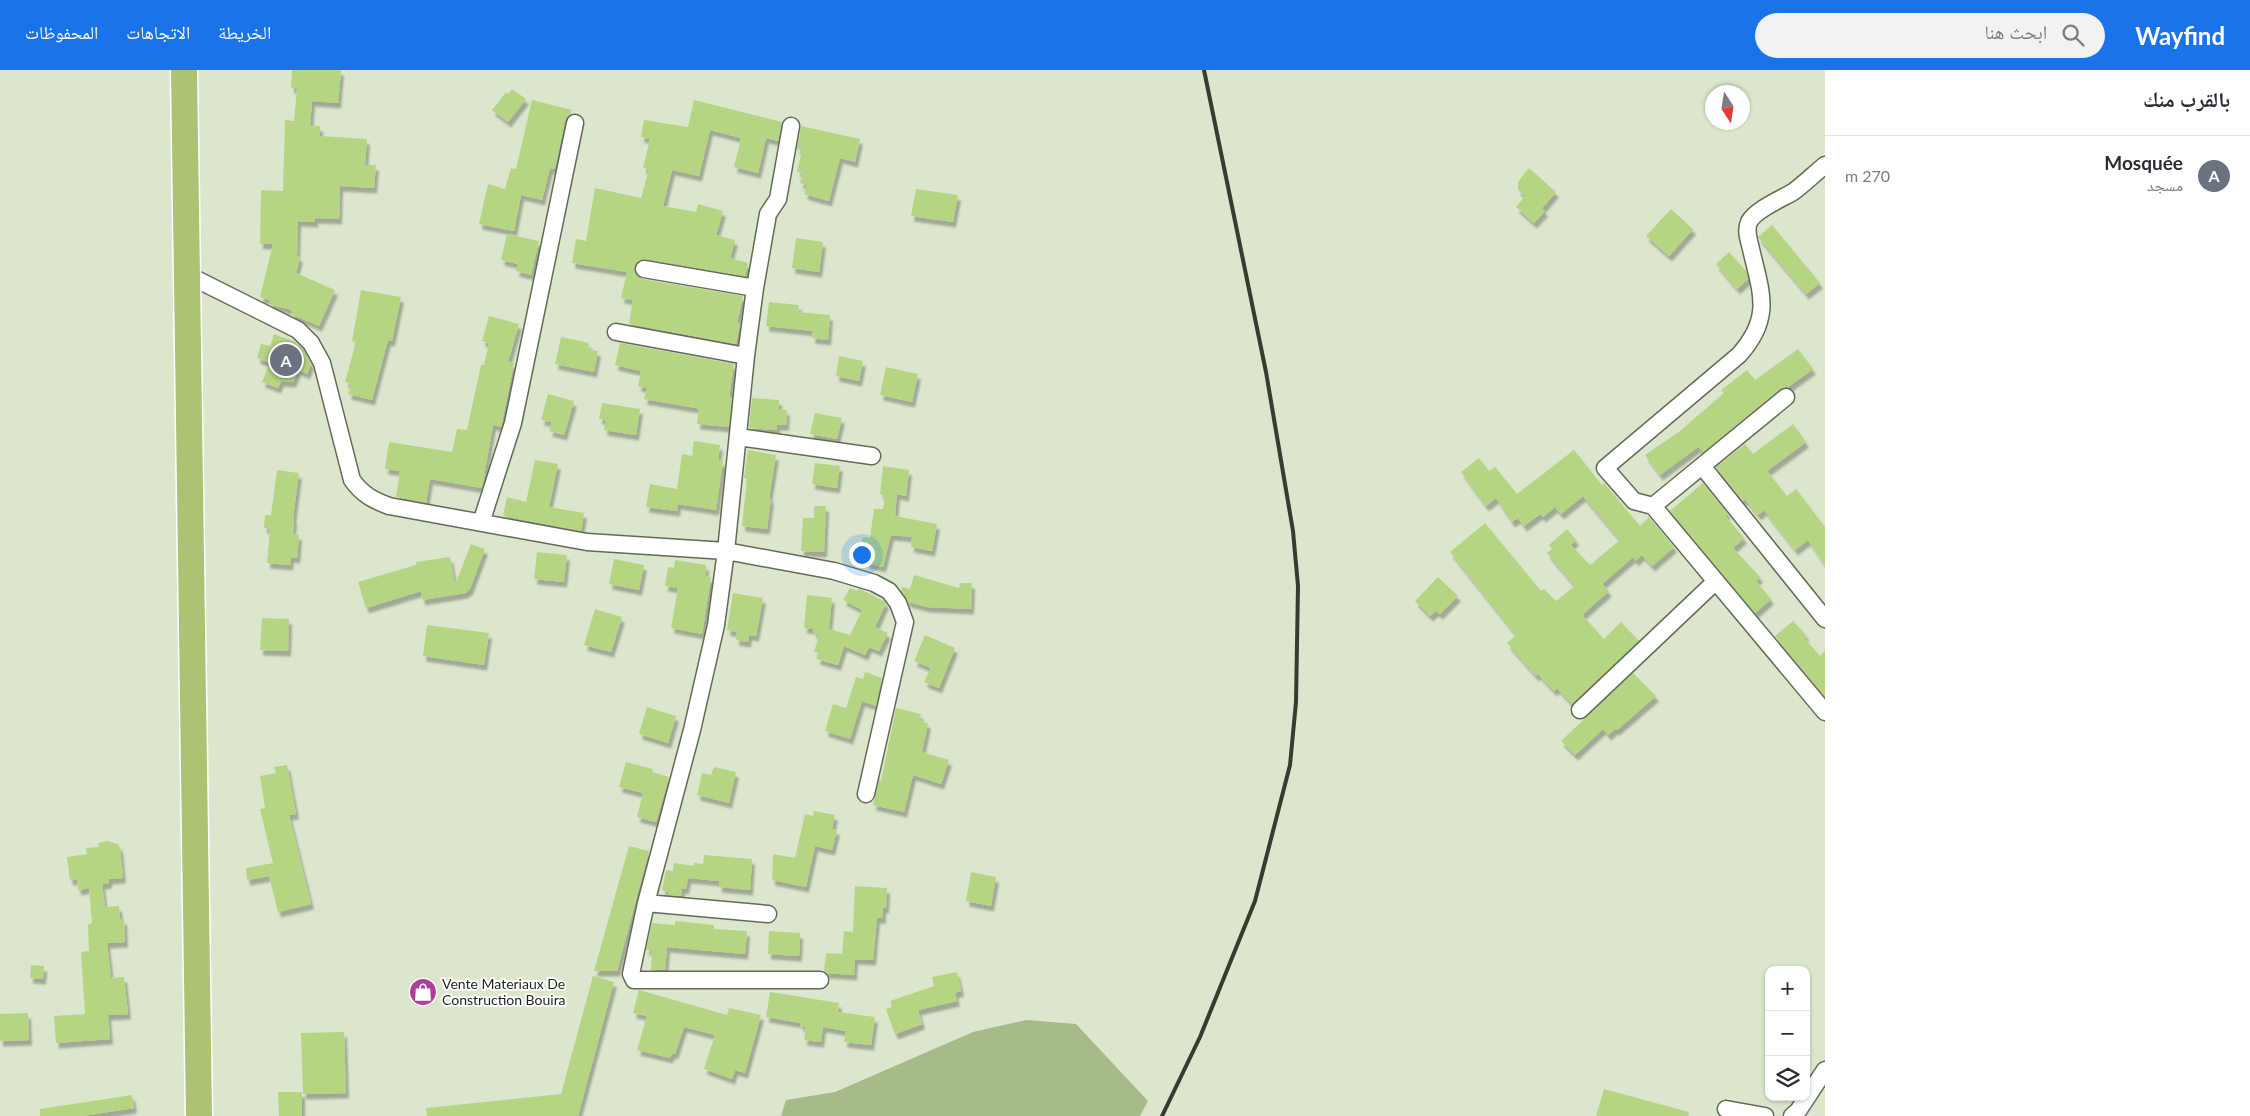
<!DOCTYPE html>
<html lang="ar">
<meta charset="utf-8">
<style>
:root{--surface:#fff;--page:#f2f2f3;--text:#2b2b33;--muted:#7c7c81;--line:#e1e1e2;--accent:#1a73e8}
body{margin:0;font-family:Lato,"Noto Naskh Arabic",sans-serif;background:var(--page);color:var(--text);direction:rtl}
.controls{position:absolute;right:15px;bottom:15px;display:grid;overflow:hidden;border-radius:10px;box-shadow:0 1px 4px #0004}
.controls button{width:45px;height:45px;display:grid;place-items:center;padding:0;border:0;border-bottom:1px solid var(--line);background:var(--surface);color:var(--text);font:25px sans-serif}
.compass{position:absolute;left:1705px;top:15px;width:45px;height:45px;border-radius:50%;background:var(--surface);box-shadow:0 1px 4px #0004;rotate:168deg}
.you{position:absolute;left:861px;top:484px;width:18px;height:18px;margin:-12px;border:4px solid #fff;border-radius:50%;background:#1a73e8;box-shadow:0 0 0 8px #1a73e833}
.badge{display:grid;place-items:center;width:32px;height:32px;border-radius:50%;background:var(--accent);color:#fff;font-size:16px;font-weight:700}
.pin{position:absolute;translate:-50% -50%;border:2px solid #fff;box-shadow:0 1px 5px #0006}
.list{margin:0;padding:0;list-style:none}
h2{display:flex;justify-content:space-between;align-items:center;height:65px;margin:0;padding:0 20px;font-size:21px}
h2 small{font-size:16px;font-weight:400;color:var(--muted)}
.list li{display:grid;grid-template-columns:32px 1fr auto;gap:15px;align-items:center;box-sizing:border-box;height:80px;padding:0 20px;border-top:1px solid var(--line)}
.list b{display:block;font-size:19px;white-space:nowrap}
.list p{margin:0;font-size:16px;white-space:nowrap;color:var(--muted)}
.list em{font-size:16px;font-style:normal;color:var(--muted)}
.icon{flex:none;width:28px;height:28px;fill:none;stroke:currentColor;stroke-width:2;stroke-linecap:round;stroke-linejoin:round}
.map{position:relative;flex:none;width:1825px;height:1046px;overflow:hidden;direction:ltr}
header{display:flex;align-items:center;gap:30px;box-sizing:border-box;height:70px;padding:0 25px;background:var(--accent);color:#fff}
header strong{font-size:24px}
nav{display:flex;gap:28px;margin-inline-start:auto;font-size:18px}
.search{width:350px;height:45px;background:var(--page);display:flex;align-items:center;gap:12px;box-sizing:border-box;padding:0 18px;border-radius:28px;color:var(--muted);font-size:19px}
main{display:flex}
aside{flex:1;background:var(--surface)}
.map>svg:first-child{display:block}
.green{fill:#a7bb88}
.building{fill:#b6d583;filter:url(#shadow)}
.lines{fill:none;stroke-linecap:round;stroke-linejoin:round}
.minor-casing{stroke:#626b55;stroke-width:19}
.primary-casing{stroke:#fff;stroke-width:29}
.minor{stroke:#fff;stroke-width:16}
.primary{stroke:#acc374;stroke-width:26}
.rail{stroke:#373b30;stroke-width:4}
.labels{text-anchor:middle;stroke-width:4;stroke-linejoin:round;paint-order:stroke}
.poi-label{font-size:14px;fill:#1f231a;stroke:#fff;text-anchor:start}
</style>
<header>
<strong>Wayfind</strong>
<div class="search"><svg class="icon" aria-label="search" viewBox="0 0 24 24"><circle cx="10" cy="10" r="6"/><path d="M15 15l6 6"/></svg>ابحث هنا</div>
<nav><a>الخريطة</a><a>الاتجاهات</a><a>المحفوظات</a></nav>
</header>
<main>
<aside>
<h2>بالقرب منك<small></small></h2>
<ul class="list">
<li><span class="badge" style="background:#6b7280">A</span><div><b>Mosquée</b><p>مسجد</p></div><em>270 m</em></li>
</ul>
</aside>
<div class="map">
<svg width="1825" height="1046" viewBox="0 0 1825 1046">
<defs>
<filter id="shadow"><feDropShadow dx="3" dy="5.5" stdDeviation="1" flood-color="#0004"/></filter>
</defs>
<rect width="100%" height="100%" fill="#dce6cd"/>
<path class="green" d="M 1026,950 L 1076,954 L 1148,1031 L 1140,1046 L 781,1046 L 786,1030 L 835,1022 L 973,962 Z"/>
<path class="building" d="M 292,0 L 341,0 L 338,33 L 312,31 L 310,56 L 320,56 L 320,66 L 367,69 L 365,95 L 376,95 L 374,118 L 340,116 L 339,149 L 315,148 L 315,152 L 298,151 L 297,186 L 300,187 L 296,203 L 335,220 L 319,256 L 291,244 L 292,240 L 271,235 L 269,234 L 270,230 L 260,227 L 273,174 L 260,174 L 261,120 L 283,121 L 285,50 L 294,51 L 297,18 L 291,18 Z
M 512,19 L 526,29 L 508,52 L 492,40 L 506,22 L 508,24 Z
M 532,30 L 572,40 L 565,51 L 556,93 L 554,99 L 550,98 L 542,130 L 521,125 L 514,161 L 479,154 L 488,114 L 505,119 L 511,98 L 516,99 Z
M 694,30 L 782,52 L 778,71 L 766,68 L 758,103 L 734,97 L 741,68 L 710,60 L 699,106 L 672,100 L 663,136 L 696,142 L 698,134 L 723,141 L 716,165 L 735,170 L 730,188 L 748,193 L 745,206 L 646,189 L 637,192 L 635,202 L 642,209 L 743,226 L 737,253 L 740,253 L 736,274 L 629,254 L 633,230 L 621,228 L 627,202 L 572,193 L 576,169 L 586,171 L 595,118 L 641,128 L 649,99 L 643,98 L 650,69 L 641,67 L 644,50 L 688,57 Z
M 801,56 L 860,69 L 855,92 L 840,88 L 829,131 L 804,124 L 807,115 L 800,113 L 803,103 L 797,102 L 802,80 L 797,79 Z
M 1529,98 L 1556,122 L 1542,138 L 1545,141 L 1534,153 L 1516,137 L 1525,126 L 1518,120 L 1518,112 Z
M 916,119 L 958,125 L 953,152 L 911,146 Z
M 1671,139 L 1693,159 L 1669,186 L 1646,166 Z
M 1772,155 L 1820,213 L 1806,224 L 1758,167 Z
M 507,164 L 539,171 L 531,205 L 516,201 L 518,194 L 501,190 Z
M 796,168 L 823,172 L 819,202 L 792,198 Z
M 1729,182 L 1746,201 L 1748,209 L 1737,219 L 1716,194 Z
M 361,220 L 401,227 L 392,271 L 388,270 L 372,330 L 348,324 L 351,314 L 345,312 L 356,272 L 352,271 Z
M 769,232 L 799,235 L 798,242 L 830,245 L 828,270 L 812,268 L 813,261 L 766,256 Z
M 489,246 L 519,254 L 508,292 L 514,293 L 501,357 L 493,355 L 482,418 L 430,409 L 426,433 L 396,427 L 400,401 L 385,399 L 389,372 L 452,382 L 457,359 L 467,360 L 481,295 L 484,295 L 489,273 L 482,271 Z
M 274,264 L 295,272 L 303,279 L 311,294 L 307,304 L 298,300 L 293,312 L 281,311 L 278,318 L 262,312 L 270,293 L 257,288 L 261,274 L 270,276 Z
M 561,267 L 589,273 L 588,279 L 598,281 L 594,302 L 555,294 Z
M 620,273 L 734,294 L 729,327 L 732,327 L 729,357 L 697,354 L 699,339 L 696,338 L 644,329 L 647,318 L 638,316 L 641,301 L 615,295 Z
M 1798,279 L 1813,299 L 1788,317 L 1780,319 L 1703,382 L 1698,377 L 1660,405 L 1645,385 L 1680,361 L 1724,323 L 1721,320 L 1747,300 L 1755,310 Z
M 839,286 L 863,291 L 859,311 L 836,306 Z
M 886,297 L 918,304 L 912,332 L 880,325 Z
M 548,324 L 574,331 L 564,365 L 549,361 L 552,352 L 541,350 Z
M 752,328 L 779,330 L 779,339 L 787,340 L 786,355 L 777,355 L 777,360 L 749,358 Z
M 602,333 L 640,339 L 636,365 L 604,360 L 606,350 L 599,349 Z
M 815,343 L 842,348 L 837,369 L 810,364 Z
M 1793,354 L 1806,372 L 1767,401 L 1787,426 L 1796,419 L 1825,457 L 1825,495 L 1808,470 L 1795,480 L 1764,440 L 1758,445 L 1745,429 L 1743,431 L 1716,397 L 1745,374 L 1753,384 Z
M 694,371 L 720,375 L 718,390 L 723,391 L 716,440 L 678,434 L 677,441 L 646,437 L 650,414 L 677,419 L 682,384 L 692,386 Z
M 748,380 L 776,385 L 769,428 L 771,428 L 767,459 L 742,456 L 747,409 L 744,408 Z
M 1574,380 L 1602,415 L 1604,413 L 1640,456 L 1649,447 L 1674,477 L 1652,496 L 1642,485 L 1635,491 L 1633,487 L 1602,514 L 1609,521 L 1583,544 L 1584,547 L 1604,569 L 1621,552 L 1639,571 L 1572,634 L 1557,618 L 1554,621 L 1538,604 L 1536,606 L 1507,573 L 1516,565 L 1450,482 L 1485,453 L 1541,521 L 1544,519 L 1556,531 L 1575,516 L 1547,483 L 1552,479 L 1549,475 L 1567,459 L 1576,470 L 1571,475 L 1590,495 L 1620,470 L 1583,426 L 1561,444 L 1555,437 L 1543,447 L 1540,444 L 1524,456 L 1518,448 L 1512,452 L 1496,428 L 1486,436 L 1461,402 L 1479,388 L 1489,401 L 1495,397 L 1517,424 Z
M 535,390 L 558,394 L 549,437 L 584,443 L 581,461 L 503,446 L 507,427 L 526,432 Z
M 815,393 L 840,396 L 837,418 L 812,414 Z
M 883,396 L 909,400 L 906,426 L 897,424 L 895,446 L 937,454 L 932,481 L 911,477 L 912,467 L 891,465 L 883,497 L 866,493 L 867,488 L 858,486 L 863,467 L 870,468 L 874,439 L 883,439 L 885,425 L 880,424 Z
M 277,400 L 299,403 L 293,448 L 294,448 L 293,464 L 299,465 L 297,488 L 291,487 L 290,495 L 267,493 L 270,459 L 264,458 L 265,445 L 271,445 Z
M 1703,413 L 1728,444 L 1725,446 L 1744,468 L 1733,478 L 1760,507 L 1756,511 L 1771,529 L 1755,543 L 1670,441 Z
M 814,436 L 826,436 L 824,482 L 801,481 L 803,448 L 814,448 Z
M 471,474 L 485,479 L 470,519 L 465,523 L 422,530 L 421,521 L 366,538 L 358,512 L 416,495 L 416,492 L 450,487 L 455,515 Z
M 537,482 L 567,485 L 564,512 L 534,509 Z
M 614,489 L 644,495 L 639,520 L 609,514 Z
M 675,490 L 706,495 L 705,506 L 711,507 L 702,564 L 671,558 L 678,518 L 665,516 L 668,497 L 674,498 Z
M 914,505 L 959,518 L 960,513 L 972,513 L 971,539 L 927,537 L 908,532 L 901,521 L 902,517 L 910,519 Z
M 1438,507 L 1458,526 L 1440,544 L 1436,541 L 1430,546 L 1415,531 Z
M 850,518 L 857,521 L 858,519 L 862,520 L 884,531 L 886,533 L 875,557 L 888,563 L 879,581 L 869,577 L 865,585 L 844,576 L 838,595 L 817,589 L 819,583 L 814,582 L 819,565 L 813,562 L 814,559 L 804,558 L 807,525 L 832,528 L 829,559 L 850,565 L 862,540 L 843,530 Z
M 733,523 L 763,528 L 756,566 L 749,565 L 748,572 L 736,570 L 737,562 L 727,560 Z
M 595,539 L 622,547 L 611,582 L 584,575 Z
M 262,548 L 289,549 L 288,581 L 260,580 Z
M 1793,551 L 1806,565 L 1804,568 L 1820,586 L 1825,581 L 1825,626 L 1775,566 Z
M 427,555 L 489,563 L 484,595 L 423,586 Z
M 925,565 L 955,578 L 939,618 L 924,612 L 931,598 L 914,591 Z
M 865,602 L 882,608 L 876,636 L 862,631 L 850,669 L 825,661 L 833,634 L 846,638 L 856,607 L 863,609 Z
M 1633,603 L 1656,626 L 1617,660 L 1615,659 L 1608,665 L 1603,659 L 1575,685 L 1561,671 Z
M 647,637 L 676,646 L 668,673 L 639,664 Z
M 896,638 L 921,644 L 919,650 L 928,653 L 922,682 L 949,690 L 941,714 L 913,705 L 904,742 L 873,735 L 879,710 L 881,711 Z
M 626,692 L 653,699 L 652,702 L 669,707 L 656,752 L 637,747 L 643,723 L 619,717 Z
M 287,695 L 296,744 L 289,745 L 311,834 L 278,842 L 269,806 L 247,810 L 246,798 L 273,793 L 260,739 L 265,738 L 260,706 L 276,703 L 274,697 Z
M 714,697 L 736,702 L 729,733 L 697,725 L 702,703 L 711,705 Z
M 814,741 L 835,745 L 832,759 L 837,760 L 832,780 L 815,776 L 806,817 L 772,810 L 773,784 L 795,788 L 805,744 L 813,746 Z
M 107,771 L 118,774 L 120,778 L 123,808 L 109,809 L 109,813 L 102,814 L 105,837 L 119,836 L 120,849 L 124,849 L 125,872 L 107,873 L 111,908 L 124,907 L 128,944 L 108,945 L 110,969 L 56,973 L 54,946 L 85,944 L 81,882 L 89,881 L 88,855 L 92,853 L 89,818 L 78,820 L 77,809 L 70,810 L 67,787 L 87,784 L 86,778 L 99,777 L 98,773 Z
M 629,776 L 649,781 L 617,901 L 594,901 Z
M 704,785 L 752,789 L 750,820 L 719,817 L 719,811 L 688,808 L 686,819 L 682,818 L 681,826 L 668,825 L 669,822 L 662,820 L 666,800 L 673,801 L 674,793 L 694,796 L 694,793 L 703,794 Z
M 971,802 L 996,807 L 991,836 L 966,831 Z
M 855,816 L 887,818 L 886,838 L 883,838 L 883,848 L 877,848 L 873,890 L 855,889 L 854,905 L 826,903 L 824,901 L 826,883 L 842,884 L 844,861 L 853,862 Z
M 675,851 L 714,855 L 714,859 L 747,861 L 745,884 L 667,877 L 665,900 L 651,900 L 652,880 L 646,880 L 652,853 L 675,855 Z
M 769,861 L 800,863 L 799,886 L 768,884 Z
M 31,895 L 44,896 L 43,909 L 30,908 Z
M 957,902 L 961,921 L 955,923 L 957,931 L 918,940 L 922,954 L 895,964 L 886,939 L 892,937 L 890,931 L 934,916 L 932,907 Z
M 593,906 L 614,912 L 578,1046 L 427,1046 L 426,1038 L 561,1024 Z
M 639,920 L 727,945 L 729,938 L 761,945 L 745,1003 L 735,1000 L 732,1009 L 704,999 L 715,965 L 684,957 L 675,984 L 672,983 L 670,988 L 637,980 L 647,946 L 633,943 Z
M 770,922 L 839,933 L 838,942 L 875,947 L 871,975 L 844,972 L 846,961 L 823,957 L 821,972 L 804,970 L 806,957 L 800,956 L 801,953 L 766,947 Z
M 28,943 L 29,970 L 0,971 L 0,944 Z
M 344,962 L 346,1023 L 303,1024 L 301,963 Z
M 1604,1019 L 1689,1042 L 1688,1046 L 1596,1046 Z
M 278,1022 L 302,1022 L 302,1046 L 279,1046 Z
M 132,1025 L 134,1038 L 82,1046 L 40,1046 L 40,1039 Z"/>
<g class="lines">
<g class="minor-casing">
<path id="minor" d="M 1825,95 C 1814,104 1804,114 1793,122 C 1781,129 1755,140 1749,152 C 1745,161 1749,170 1751,179 C 1761,223 1773,247 1739,285 L 1605,398 L 1634,431 L 1653,436 L 1825,642
M 644,199 L 755,218
M 186,204 L 298,260 L 311,273 L 322,293 L 352,410 C 363,425 373,430 389,436 L 587,472 L 726,481 L 834,501 L 874,513 L 889,521 L 898,533 L 905,552 L 866,724
M 616,262 L 746,286
M 738,367 L 872,386
M 1702,396 L 1825,549
M 1653,436 L 1786,327
M 481,453 L 513,353 L 575,53
M 1580,640 L 1716,511
M 646,833 L 631,904 L 634,910 L 820,910
M 768,844 L 646,833 L 692,660 L 716,555 L 726,481 L 746,286 L 755,218 L 768,144 L 778,129 L 791,56
M 1726,1039 L 1765,1046
M 1792,1046 L 1798,1041 L 1825,1000"/>
</g>
<g class="primary-casing">
<path id="primary" d="M 184,0 L 199,1046"/>
</g>
<use href="#minor" class="minor"/>
<use href="#primary" class="primary"/>
<path class="rail" d="M 1162,1046 L 1200,967 L 1255,831 L 1290,695 L 1296,632 L 1298,516 L 1293,461 L 1266,302 L 1204,0"/>
</g>
<defs>
<g id="shop-disc" transform="scale(1.4375)"><circle r="9.5" fill="#af3e9b" stroke="#fff"/><path d="M-5-2.5h2.3a2.7 3.5 0 0 1 5.4 0H5L5.5 6h-11ZM-1.5-2.5h3a1.5 2.3 0 0 0-3 0Z" fill="#fff"/></g>
</defs>
<g fill-rule="evenodd">
<use href="#shop-disc" x="423" y="922"/>
</g>
<g class="labels">
<g class="poi-label">
<text x="442" y="919">Vente Materiaux De<tspan x="442" dy="16">Construction Bouira</tspan></text>
</g>
</g>
</svg>
<div class="controls">
<button>+</button>
<button>−</button>
<button><svg class="icon" aria-label="layers" viewBox="0 0 24 24"><path d="M12 4l9 5-9 5-9-5zM3 14l9 5 9-5"/></svg></button>
</div>
<svg class="compass" viewBox="-18 -18 36 36"><path d="M0-13l5 13h-10z" fill="#e53935"/><path d="M0 13l5-13h-10z" fill="#7c7c81"/></svg>
<div class="you"></div>
<div class="pin badge" style="left:286px;top:290px;background:#6b7280">A</div>
</div>
</main>
